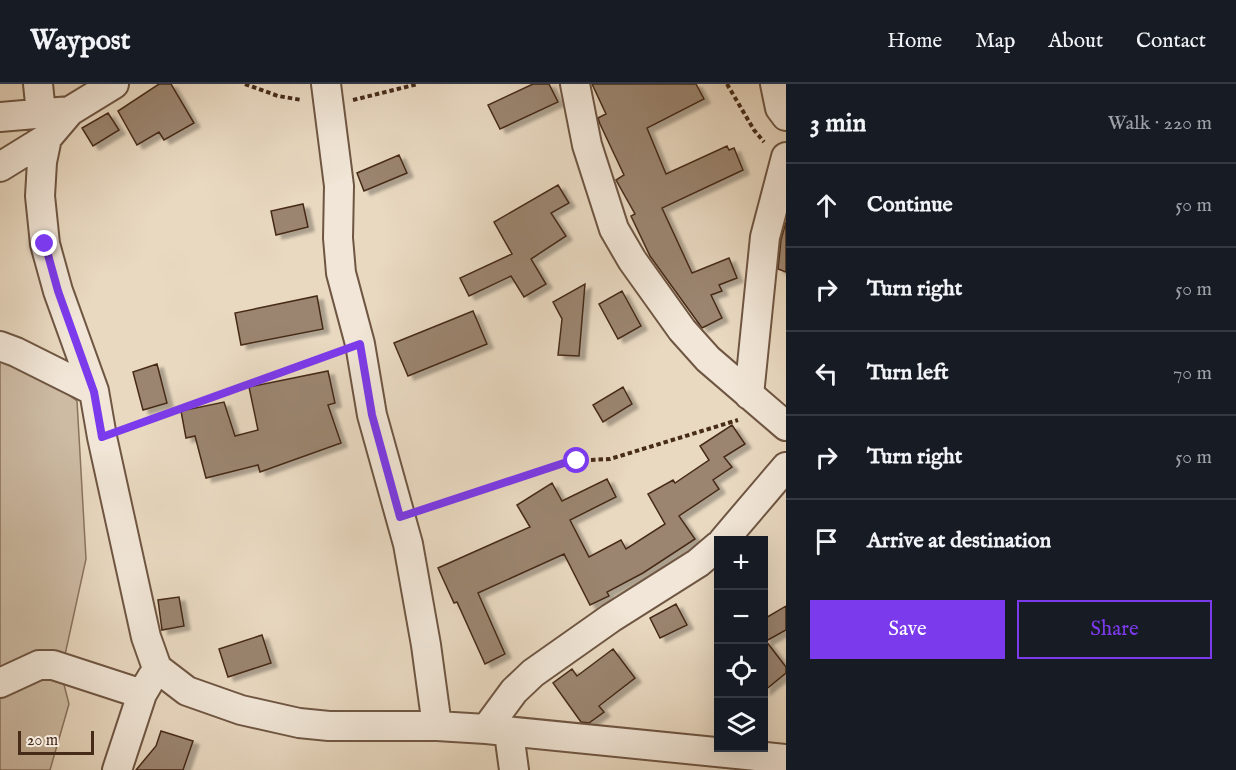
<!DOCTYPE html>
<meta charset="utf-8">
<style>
:root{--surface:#171b24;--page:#242831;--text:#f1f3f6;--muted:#9ea1a6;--line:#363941;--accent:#7c3aed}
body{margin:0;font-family:"IM FELL English",serif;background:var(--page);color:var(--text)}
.controls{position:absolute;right:18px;bottom:18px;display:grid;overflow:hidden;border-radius:0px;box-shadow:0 6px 24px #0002}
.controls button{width:54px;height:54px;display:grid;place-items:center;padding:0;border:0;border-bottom:2px solid var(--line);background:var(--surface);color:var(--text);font:30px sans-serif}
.scale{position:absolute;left:18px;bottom:15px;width:76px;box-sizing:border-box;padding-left:6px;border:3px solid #462b19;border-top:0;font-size:16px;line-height:21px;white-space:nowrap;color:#462b19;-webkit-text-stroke:4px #f1e6d7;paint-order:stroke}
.stop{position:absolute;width:18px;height:18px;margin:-14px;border:4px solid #7c3aed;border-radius:50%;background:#fff}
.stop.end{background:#7c3aed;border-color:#fff;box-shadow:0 2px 6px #0008}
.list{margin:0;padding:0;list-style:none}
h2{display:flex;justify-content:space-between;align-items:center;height:78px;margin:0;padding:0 24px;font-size:26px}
h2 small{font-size:20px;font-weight:400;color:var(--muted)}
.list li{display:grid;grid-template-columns:39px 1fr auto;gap:18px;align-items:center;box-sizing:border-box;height:84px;padding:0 24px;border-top:2px solid var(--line)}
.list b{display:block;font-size:22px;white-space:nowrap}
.list em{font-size:20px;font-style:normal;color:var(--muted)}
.actions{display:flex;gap:12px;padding:18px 24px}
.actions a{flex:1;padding:14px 0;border:2px solid var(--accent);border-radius:0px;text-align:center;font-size:21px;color:var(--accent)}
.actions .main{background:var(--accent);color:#fff}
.icon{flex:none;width:33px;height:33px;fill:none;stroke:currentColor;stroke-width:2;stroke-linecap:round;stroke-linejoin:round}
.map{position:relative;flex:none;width:786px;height:686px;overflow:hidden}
header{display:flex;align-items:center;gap:36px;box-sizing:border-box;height:84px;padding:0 30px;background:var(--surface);border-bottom:2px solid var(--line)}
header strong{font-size:28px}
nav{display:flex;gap:33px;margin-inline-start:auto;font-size:21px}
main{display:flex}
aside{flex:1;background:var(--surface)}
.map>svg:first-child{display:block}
.green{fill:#cdbba4;stroke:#8a735e;stroke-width:1.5}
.building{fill:#9b8570;stroke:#462b19;stroke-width:1.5;filter:url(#shadow)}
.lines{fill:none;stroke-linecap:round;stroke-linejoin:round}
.minor-casing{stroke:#6f5643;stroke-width:32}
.path{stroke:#462b19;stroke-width:4;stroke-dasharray:4.5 3;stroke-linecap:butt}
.minor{stroke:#f1e6d7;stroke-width:28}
.route{stroke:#7c3aed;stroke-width:8}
</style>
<header>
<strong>Waypost</strong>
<nav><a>Home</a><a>Map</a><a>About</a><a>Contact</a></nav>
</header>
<main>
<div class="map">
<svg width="786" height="686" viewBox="0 0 786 686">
<defs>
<filter id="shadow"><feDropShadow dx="6" dy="4" stdDeviation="1.5" flood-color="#0004"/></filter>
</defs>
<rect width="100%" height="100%" fill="#e9d9c1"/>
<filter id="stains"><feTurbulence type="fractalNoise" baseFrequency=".00333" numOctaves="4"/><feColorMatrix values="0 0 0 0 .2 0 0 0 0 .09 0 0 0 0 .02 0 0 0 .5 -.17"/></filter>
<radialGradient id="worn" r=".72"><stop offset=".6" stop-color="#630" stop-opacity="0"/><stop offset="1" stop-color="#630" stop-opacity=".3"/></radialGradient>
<path class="green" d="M 0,271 L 20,276 L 77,317 L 86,475 L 61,589 L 69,620 L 50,686 L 0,686 Z"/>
<path class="building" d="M 159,0 L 171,0 L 194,39 L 164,56 L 159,48 L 137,61 L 118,27 Z
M 533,0 L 549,0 L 558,18 L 500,45 L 488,21 Z
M 592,0 L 696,0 L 704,15 L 647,44 L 666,90 L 727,62 L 729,66 L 734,64 L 743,86 L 662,124 L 692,189 L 729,174 L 737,194 L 719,201 L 722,207 L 711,211 L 722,234 L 702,244 L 650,172 L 631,132 L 635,130 L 616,96 L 624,91 L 600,40 L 598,34 L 606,30 Z
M 108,29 L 119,46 L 93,62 L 82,44 Z
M 399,71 L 407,89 L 364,107 L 357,89 Z
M 558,101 L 569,119 L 551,129 L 566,152 L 531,175 L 546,200 L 524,213 L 511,192 L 469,212 L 460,194 L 512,170 L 494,138 Z
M 303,120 L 308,143 L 276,151 L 271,127 Z
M 786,138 L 786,188 L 778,185 L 781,156 Z
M 585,200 L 579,272 L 558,271 L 562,235 L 553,218 Z
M 622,207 L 641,242 L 618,255 L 599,220 Z
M 317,212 L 323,245 L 241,261 L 235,229 Z
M 473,227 L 487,260 L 408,292 L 394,259 Z
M 157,280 L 167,319 L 143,326 L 133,288 Z
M 328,287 L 335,319 L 328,321 L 341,359 L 260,388 L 258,381 L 206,394 L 195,352 L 186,354 L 181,327 L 224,318 L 235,352 L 258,346 L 249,303 Z
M 623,303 L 632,320 L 603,338 L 593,321 Z
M 732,341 L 745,360 L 724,373 L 732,383 L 713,396 L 719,405 L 679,432 L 695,455 L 643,489 L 607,508 L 609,512 L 590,521 L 564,470 L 478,509 L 505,570 L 485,580 L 457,518 L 454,519 L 438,484 L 530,443 L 517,421 L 552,399 L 562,417 L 607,395 L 616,413 L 570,436 L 589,473 L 621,456 L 626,465 L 665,440 L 648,410 L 673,396 L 675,399 L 709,376 L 700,362 Z
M 179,513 L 184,542 L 162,546 L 158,516 Z
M 676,520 L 687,541 L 660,554 L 650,534 Z
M 786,522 L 786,546 L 766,557 L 786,583 L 786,589 L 764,607 L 764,535 Z
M 262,551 L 271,579 L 228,593 L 219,565 Z
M 613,565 L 635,594 L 599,622 L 604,628 L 589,639 L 581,638 L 553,599 L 572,585 L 577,592 Z
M 161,647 L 193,657 L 183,686 L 136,686 L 156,662 Z"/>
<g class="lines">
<g class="minor-casing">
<path id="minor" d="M 38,0 L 41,29
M 114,0 L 70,27 L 47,54 L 42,78 L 40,112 L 45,160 L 58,207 L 94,307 L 102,353 L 146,553 L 157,584 L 187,607 L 241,626 L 299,639 L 329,642 L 437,642 L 486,645 L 786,675
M 326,0 L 339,102 L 338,154 L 341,189 L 360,260 L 372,331 L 408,460 L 426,561 L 437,642
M 575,0 L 587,61 L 614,145 L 632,176 L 682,246 L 708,275 L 786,342
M 775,0 L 780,24 L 786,32
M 0,33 L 70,27
M 0,83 L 47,54
M 0,262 L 16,268 L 94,307
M 749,311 L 765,153 L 786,73
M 723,457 L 786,383
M 0,599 L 39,581 L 53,581 L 142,610
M 486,645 L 514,607 L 533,589 L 611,534 L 698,479 L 718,462
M 509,649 L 514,686
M 117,686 L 142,610 L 152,593"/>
</g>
<path class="path" d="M 245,0 L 278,12 L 302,16
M 727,0 L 754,46 L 764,58
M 353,16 L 418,0
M 125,344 L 336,269
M 426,424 L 570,377 L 610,375 L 738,336"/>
<use href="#minor" class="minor"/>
</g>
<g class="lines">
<path class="route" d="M 45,160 L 58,207 L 94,308 L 102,353 L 360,260 L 372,331 L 400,433 L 570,377 L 577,377"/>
</g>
<rect width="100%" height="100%" filter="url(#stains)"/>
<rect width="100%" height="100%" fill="url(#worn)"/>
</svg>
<div class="controls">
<button>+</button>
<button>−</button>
<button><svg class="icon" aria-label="locate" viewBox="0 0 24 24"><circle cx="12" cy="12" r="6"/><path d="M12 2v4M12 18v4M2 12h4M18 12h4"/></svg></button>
<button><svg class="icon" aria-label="layers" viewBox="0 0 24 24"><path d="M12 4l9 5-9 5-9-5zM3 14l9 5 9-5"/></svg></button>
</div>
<div class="scale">20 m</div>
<div class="stop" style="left:577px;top:377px"></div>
<div class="stop end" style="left:45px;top:160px"></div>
</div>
<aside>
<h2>3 min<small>Walk · 220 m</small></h2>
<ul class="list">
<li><svg class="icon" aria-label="ahead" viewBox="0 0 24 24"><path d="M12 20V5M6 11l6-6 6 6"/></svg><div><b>Continue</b></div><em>50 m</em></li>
<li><svg class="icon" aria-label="right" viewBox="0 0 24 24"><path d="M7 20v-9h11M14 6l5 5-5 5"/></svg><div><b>Turn right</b></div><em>50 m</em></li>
<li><svg class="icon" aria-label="left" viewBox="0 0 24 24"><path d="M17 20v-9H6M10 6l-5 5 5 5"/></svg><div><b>Turn left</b></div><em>70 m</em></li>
<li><svg class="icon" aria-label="right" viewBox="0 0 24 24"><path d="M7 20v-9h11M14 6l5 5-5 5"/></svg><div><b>Turn right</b></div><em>50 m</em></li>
<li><svg class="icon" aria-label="arrive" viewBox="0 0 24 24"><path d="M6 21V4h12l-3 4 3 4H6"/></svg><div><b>Arrive at destination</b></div></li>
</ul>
<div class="actions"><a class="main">Save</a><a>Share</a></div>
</aside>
</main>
